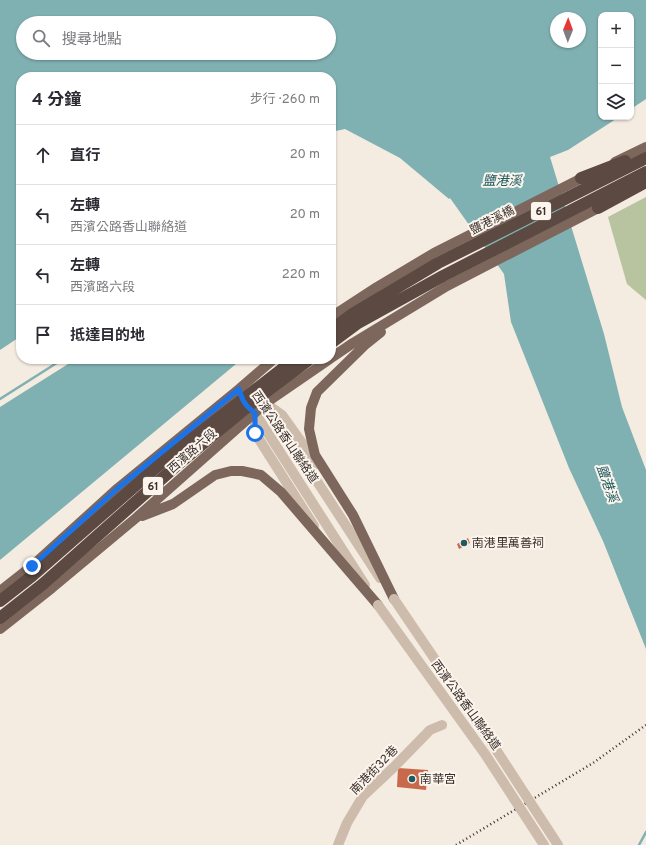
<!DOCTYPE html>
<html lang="zh-TW">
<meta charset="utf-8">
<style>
:root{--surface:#fff;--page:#f7f7f7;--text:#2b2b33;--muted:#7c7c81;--line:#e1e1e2}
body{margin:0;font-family:Overpass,"Noto Sans TC",sans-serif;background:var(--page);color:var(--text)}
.controls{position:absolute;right:12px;top:12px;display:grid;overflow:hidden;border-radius:8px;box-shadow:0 1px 3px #0004}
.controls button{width:36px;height:36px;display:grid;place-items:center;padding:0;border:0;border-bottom:1px solid var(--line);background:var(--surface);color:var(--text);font:20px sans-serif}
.compass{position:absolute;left:550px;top:12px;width:36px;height:36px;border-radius:50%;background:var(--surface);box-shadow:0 1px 3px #0004;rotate:1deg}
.stop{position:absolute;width:12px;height:12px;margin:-9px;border:3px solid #1a73e8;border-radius:50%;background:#fff}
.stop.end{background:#1a73e8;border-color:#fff;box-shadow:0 1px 4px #0008}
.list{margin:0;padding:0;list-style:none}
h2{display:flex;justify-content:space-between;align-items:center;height:52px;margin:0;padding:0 16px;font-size:17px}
h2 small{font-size:13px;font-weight:400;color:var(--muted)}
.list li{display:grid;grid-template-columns:26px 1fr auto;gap:12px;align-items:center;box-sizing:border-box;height:60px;padding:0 16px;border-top:1px solid var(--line)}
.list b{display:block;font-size:15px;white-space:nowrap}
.list p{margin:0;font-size:13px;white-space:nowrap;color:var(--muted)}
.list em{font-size:13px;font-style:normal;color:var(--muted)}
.icon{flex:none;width:22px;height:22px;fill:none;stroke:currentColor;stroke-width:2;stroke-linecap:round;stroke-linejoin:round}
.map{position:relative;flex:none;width:646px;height:845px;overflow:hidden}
.search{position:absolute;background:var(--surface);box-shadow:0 1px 3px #0004;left:16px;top:16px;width:320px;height:44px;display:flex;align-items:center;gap:10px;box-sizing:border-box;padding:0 14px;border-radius:22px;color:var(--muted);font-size:15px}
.panel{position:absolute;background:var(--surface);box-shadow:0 1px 3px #0004;left:16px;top:72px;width:320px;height:292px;border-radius:16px}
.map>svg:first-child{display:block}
.green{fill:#b8c4a0}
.water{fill:#7fb0b2;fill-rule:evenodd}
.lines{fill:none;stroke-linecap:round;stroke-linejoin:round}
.stream{stroke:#7fb0b2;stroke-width:2.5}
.building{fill:#c8694b}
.minor{stroke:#cdbbac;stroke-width:10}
.major{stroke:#7d675c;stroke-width:10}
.highway{stroke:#5c4a42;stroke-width:12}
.rail{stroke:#3b302b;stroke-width:2.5;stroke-dasharray:1 3;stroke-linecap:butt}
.minor-bridge{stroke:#cdbbac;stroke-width:10}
.route{stroke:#1a73e8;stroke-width:5}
.poi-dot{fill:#1f5a5e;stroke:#fbf5ee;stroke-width:1.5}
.labels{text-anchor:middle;stroke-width:4;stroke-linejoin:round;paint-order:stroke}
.shield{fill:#fbf5ee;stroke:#756b66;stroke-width:1}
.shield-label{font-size:11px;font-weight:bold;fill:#3b302b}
.street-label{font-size:12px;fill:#3b302b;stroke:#fbf5ee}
.poi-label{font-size:12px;fill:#3b302b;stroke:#fbf5ee;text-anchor:start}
.water-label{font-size:13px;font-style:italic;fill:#1f5a5e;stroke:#fbf5ee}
</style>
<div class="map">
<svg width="646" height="845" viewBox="0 0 646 845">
<rect width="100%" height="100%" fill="#f4ebe1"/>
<path class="green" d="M 646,197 L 646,300 L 627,284 L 608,217 Z"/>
<path class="water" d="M 0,0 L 646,0 L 646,99 L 631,109 L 631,15 L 601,15 L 601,117 L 619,117 L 568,150 L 550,157 L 604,334 L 622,407 L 646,470 L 646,649 L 603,541 L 569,468 L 511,322 L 504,274 L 450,198 L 449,199 L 400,158 L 345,129 L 331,132 L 331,77 L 21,77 L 21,336 L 0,350 ZM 556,18 L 580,18 L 580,42 L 556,42 ZM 23,23 L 329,23 L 329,53 L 23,53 Z
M 76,359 L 242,359 L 0,560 L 0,407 Z"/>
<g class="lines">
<path class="stream" d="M 0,399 L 63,359
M 639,845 L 646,832"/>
</g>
<path class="building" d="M 468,538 L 470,543 L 459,549 L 457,544 Z
M 398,768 L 428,770 L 426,790 L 397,787 Z"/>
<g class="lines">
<path class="minor" d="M 259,399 L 266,403 L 380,578
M 271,407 L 282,415 L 317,464
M 249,409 L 255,413 L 365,585
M 255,413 L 255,433 L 314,526
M 338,845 L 347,823 L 363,796 L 394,767 L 430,730 L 442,725"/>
<path class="major" d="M 615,162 L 646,147
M 331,317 L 377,287 L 434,253 L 588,175
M 381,332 L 366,344 L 317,392 L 311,408 L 309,429 L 315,455 L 353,515 L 394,599
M 331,358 L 353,343 L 447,286 L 604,205
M 142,516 L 173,504 L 215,475 L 231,471 L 242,471 L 261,475 L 281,492 L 378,605
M 0,591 L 32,566 L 118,488 L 239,389 L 274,359
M 0,629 L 52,588 L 136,518 L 266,403 L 330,359"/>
<path class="highway" d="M 581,178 L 625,161
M 598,208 L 646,182
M 331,330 L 351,315 L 438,263 L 646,158
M 331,343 L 358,323 L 443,276 L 646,172
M 0,601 L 32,576 L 167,458 L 295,359
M 0,618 L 43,584 L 175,467 L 258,398 L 310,359"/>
<path class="rail" d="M 456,845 L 593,763 L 646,725"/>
<path class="minor-bridge" d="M 394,599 L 495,748 L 558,845
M 378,605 L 485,754 L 544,845"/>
</g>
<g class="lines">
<path class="route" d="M 32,566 L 118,488 L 239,389 C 242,400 245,406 255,413 L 255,433"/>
</g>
<g class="poi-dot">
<circle cx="464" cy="543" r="4"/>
<circle cx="412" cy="779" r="4"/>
</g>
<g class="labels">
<g class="shield">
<rect x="531" y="202" width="20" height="18" rx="3"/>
<rect x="143" y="477" width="20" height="18" rx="3"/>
</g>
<g class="shield-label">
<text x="541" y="215">61</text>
<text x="153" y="490">61</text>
</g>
<g class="street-label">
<text transform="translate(492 220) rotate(-27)" y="4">鹽港溪橋</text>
<text transform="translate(285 437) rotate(56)" y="4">西濱公路香山聯絡道</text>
<text transform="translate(192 451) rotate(-41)" y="4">西濱路六段</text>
<text transform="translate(466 705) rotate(54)" y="4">西濱公路香山聯絡道</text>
<text transform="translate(374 770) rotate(-46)" y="4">南港街32巷</text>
</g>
<g class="poi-label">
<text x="472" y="547">南港里萬善祠</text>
<text x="420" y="783">南華宮</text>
</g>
<g class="water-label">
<text x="502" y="185">鹽港溪</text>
<text transform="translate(608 483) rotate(70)" y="5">鹽港溪</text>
</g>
</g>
</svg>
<div class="controls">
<button>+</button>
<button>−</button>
<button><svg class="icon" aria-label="layers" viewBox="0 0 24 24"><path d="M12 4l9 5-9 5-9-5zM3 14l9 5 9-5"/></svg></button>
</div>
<svg class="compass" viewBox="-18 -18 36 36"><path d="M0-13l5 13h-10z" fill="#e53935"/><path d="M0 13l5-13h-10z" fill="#7c7c81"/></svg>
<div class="stop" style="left:255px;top:433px"></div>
<div class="stop end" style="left:32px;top:566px"></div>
<div class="search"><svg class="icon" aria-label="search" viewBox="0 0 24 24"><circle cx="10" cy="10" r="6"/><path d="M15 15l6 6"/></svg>搜尋地點</div>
<section class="panel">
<h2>4 分鐘<small>步行 · 260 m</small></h2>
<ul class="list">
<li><svg class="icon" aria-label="ahead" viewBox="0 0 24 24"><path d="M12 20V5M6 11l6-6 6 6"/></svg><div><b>直行</b></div><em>20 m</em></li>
<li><svg class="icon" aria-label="left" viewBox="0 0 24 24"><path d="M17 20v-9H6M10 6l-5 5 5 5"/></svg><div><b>左轉</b><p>西濱公路香山聯絡道</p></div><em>20 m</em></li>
<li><svg class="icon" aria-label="left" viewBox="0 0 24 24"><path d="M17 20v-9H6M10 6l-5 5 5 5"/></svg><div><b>左轉</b><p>西濱路六段</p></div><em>220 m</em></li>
<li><svg class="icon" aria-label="arrive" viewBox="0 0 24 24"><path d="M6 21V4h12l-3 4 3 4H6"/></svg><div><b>抵達目的地</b></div></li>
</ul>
</section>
</div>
